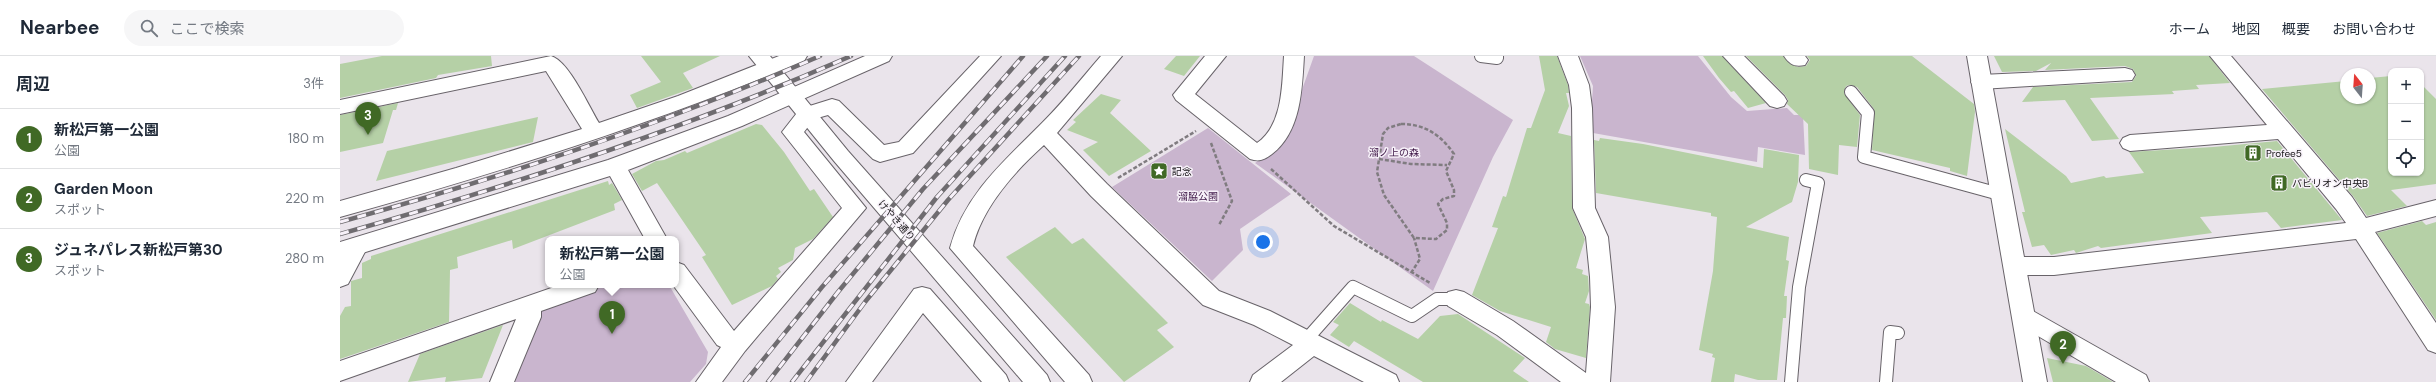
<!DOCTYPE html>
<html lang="ja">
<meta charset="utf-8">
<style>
:root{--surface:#fff;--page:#f6f6f7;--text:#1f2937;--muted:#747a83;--line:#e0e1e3;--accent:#406925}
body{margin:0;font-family:"DM Sans","Noto Sans JP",sans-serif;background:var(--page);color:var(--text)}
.controls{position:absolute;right:12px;top:12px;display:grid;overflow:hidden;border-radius:8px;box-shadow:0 1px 3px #0004}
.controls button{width:36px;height:36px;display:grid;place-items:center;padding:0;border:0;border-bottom:1px solid var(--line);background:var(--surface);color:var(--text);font:20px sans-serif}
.compass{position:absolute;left:2000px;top:12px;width:36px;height:36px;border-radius:50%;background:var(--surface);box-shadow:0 1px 3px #0004;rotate:343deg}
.you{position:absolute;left:923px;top:186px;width:14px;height:14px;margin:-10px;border:3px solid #fff;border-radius:50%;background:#1a73e8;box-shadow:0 0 0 6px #1a73e833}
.badge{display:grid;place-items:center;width:26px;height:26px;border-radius:50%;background:var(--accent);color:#fff;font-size:13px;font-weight:700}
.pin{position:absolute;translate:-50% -33px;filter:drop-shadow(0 1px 2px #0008)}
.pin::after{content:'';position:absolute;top:21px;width:14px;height:12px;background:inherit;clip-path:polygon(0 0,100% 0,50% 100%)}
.popup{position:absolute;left:205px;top:180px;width:134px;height:52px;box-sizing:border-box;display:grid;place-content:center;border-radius:8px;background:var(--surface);filter:drop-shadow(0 1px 3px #0005);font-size:13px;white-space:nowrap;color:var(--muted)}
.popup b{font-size:15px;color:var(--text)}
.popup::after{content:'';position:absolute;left:50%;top:100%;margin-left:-8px;border:8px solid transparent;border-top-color:var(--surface)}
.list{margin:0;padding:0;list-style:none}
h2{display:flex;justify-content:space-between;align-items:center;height:52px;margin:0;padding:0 16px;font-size:17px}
h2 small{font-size:13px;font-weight:400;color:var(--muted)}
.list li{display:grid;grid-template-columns:26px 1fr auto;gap:12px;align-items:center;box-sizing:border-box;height:60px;padding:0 16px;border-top:1px solid var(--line)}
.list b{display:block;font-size:15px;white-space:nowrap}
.list p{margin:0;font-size:13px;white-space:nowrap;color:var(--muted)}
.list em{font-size:13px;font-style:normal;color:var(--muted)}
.icon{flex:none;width:22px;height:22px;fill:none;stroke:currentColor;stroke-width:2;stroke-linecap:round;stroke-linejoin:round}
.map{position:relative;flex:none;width:2096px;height:326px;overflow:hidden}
header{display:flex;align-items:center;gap:24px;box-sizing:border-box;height:56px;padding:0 20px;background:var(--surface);border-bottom:1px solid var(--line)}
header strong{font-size:19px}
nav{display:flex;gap:22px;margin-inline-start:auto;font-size:14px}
.search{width:280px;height:36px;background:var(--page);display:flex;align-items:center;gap:10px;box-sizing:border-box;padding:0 14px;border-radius:22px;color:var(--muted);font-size:15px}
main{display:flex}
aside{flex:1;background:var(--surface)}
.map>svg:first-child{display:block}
.green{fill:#c9b5ce}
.building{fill:#b5d0a6}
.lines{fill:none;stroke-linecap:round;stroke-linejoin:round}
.service-casing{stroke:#686369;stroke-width:14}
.minor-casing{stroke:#686369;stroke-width:2}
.tertiary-casing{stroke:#686369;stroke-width:2}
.path{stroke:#807c80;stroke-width:2.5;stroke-dasharray:4 2;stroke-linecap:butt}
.service{stroke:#fff;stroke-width:12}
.minor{fill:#fff;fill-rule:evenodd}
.tertiary{fill:#fff;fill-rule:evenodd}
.rail-casing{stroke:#6f6c70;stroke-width:4.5}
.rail{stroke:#f7f1f9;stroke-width:3;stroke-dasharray:9;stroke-linecap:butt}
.labels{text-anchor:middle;stroke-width:3;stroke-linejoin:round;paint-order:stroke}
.park-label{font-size:10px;fill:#3d1646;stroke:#f7f1f9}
.poi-label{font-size:10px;fill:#151315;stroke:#f7f1f9;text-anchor:start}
.street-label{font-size:10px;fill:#151315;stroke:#f7f1f9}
</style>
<header>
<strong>Nearbee</strong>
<div class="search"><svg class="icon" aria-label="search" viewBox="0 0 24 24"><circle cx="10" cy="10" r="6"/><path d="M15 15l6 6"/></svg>ここで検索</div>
<nav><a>ホーム</a><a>地図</a><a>概要</a><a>お問い合わせ</a></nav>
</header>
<main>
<aside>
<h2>周辺<small>3件</small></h2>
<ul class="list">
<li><span class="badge">1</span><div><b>新松戸第一公園</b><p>公園</p></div><em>180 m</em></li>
<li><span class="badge">2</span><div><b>Garden Moon</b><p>スポット</p></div><em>220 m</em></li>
<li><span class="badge">3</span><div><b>ジュネパレス新松戸第30</b><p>スポット</p></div><em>280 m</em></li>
</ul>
</aside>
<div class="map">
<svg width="2096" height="326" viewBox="0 0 2096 326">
<rect width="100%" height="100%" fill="#eae4eb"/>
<path class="green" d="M 974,0 L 1074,0 L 1173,64 L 1153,101 L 1093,235 L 915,107 L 943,87 Z
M 1240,0 L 1358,0 L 1391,41 L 1407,55 L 1447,52 L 1454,59 L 1463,59 L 1465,99 L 1418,91 L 1417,106 L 1253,77 L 1250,75 L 1253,30 Z
M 868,72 L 951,138 L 900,173 L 903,194 L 872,225 L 772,131 Z
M 268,229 L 329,229 L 368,296 L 366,308 L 350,326 L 168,326 L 194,259 L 204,250 Z"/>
<path class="building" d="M 42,0 L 151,0 L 152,10 L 98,19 L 96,22 L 0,42 L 0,8 Z
M 301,0 L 380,0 L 343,17 L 353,32 L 297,52 L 290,39 L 321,26 Z
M 836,0 L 860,0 L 844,20 L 824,13 Z
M 1199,0 L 1217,0 L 1228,29 L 1229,37 L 1226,37 L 1229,50 L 1218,77 L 1231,80 L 1232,152 L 1245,183 L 1236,212 L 1243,214 L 1242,218 L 1248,220 L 1249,235 L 1245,247 L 1249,248 L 1250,251 L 1246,302 L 1215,293 L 1206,286 L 1211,271 L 1160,255 L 1132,239 L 1158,172 L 1152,171 L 1163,140 L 1166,141 L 1187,72 L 1191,72 L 1205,34 Z
M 1363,0 L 1382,0 L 1426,47 L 1408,52 L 1394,35 L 1391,36 L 1379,22 Z
M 1406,0 L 1443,0 L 1450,8 L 1458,11 L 1466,10 L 1470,4 L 1467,0 L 1572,0 L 1634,48 L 1635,56 L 1627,120 L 1610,115 L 1610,112 L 1532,94 L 1534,53 L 1517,31 L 1510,29 L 1506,30 L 1504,37 L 1520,59 L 1517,91 L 1499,89 L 1498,119 L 1469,113 L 1468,68 L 1447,48 L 1448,44 L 1445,39 Z
M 1654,0 L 1869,0 L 1890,27 L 1856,29 L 1859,33 L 1832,35 L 1834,38 L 1750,42 L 1779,83 L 1752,85 L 1725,44 L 1682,46 L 1693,31 L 1792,26 L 1796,20 L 1793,13 L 1785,10 L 1705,14 L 1711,7 L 1696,15 L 1662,16 Z
M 2051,20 L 2051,117 L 2081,117 L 2081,28 L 2096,43 L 2096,128 L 2051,134 L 2067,150 L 2027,160 L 2013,140 L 1922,33 L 2006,25 L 2006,42 L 2030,42 L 2030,22 Z
M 761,38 L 781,44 L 770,57 L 811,95 L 769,120 L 743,94 L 758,86 L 727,74 L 736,66 L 733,64 Z
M 58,47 L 56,54 L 53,54 L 43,87 L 0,96 L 0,59 Z
M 198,61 L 193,86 L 36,125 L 47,95 Z
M 416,68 L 422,69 L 444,96 L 470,135 L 474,133 L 493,161 L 473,183 L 455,192 L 453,204 L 438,212 L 441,216 L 436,220 L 438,223 L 432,230 L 392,249 L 362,201 L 366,199 L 317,127 L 302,135 L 292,118 L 316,105 L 324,104 L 345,95 L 347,97 Z
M 1665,73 L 1726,120 L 1731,127 L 1764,120 L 1766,122 L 1804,117 L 1789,96 L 1873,91 L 1937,85 L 2002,164 L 1941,172 L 1927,156 L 1860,161 L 1872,177 L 1761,192 L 1758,190 L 1736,197 L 1734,194 L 1711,199 L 1704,189 L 1692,191 L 1682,156 L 1685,156 Z
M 1260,82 L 1303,88 L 1423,112 L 1424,93 L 1459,99 L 1458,126 L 1452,146 L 1406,171 L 1449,181 L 1446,204 L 1449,205 L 1444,240 L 1447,240 L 1446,262 L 1443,262 L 1437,324 L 1418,324 L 1395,318 L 1394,326 L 1371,326 L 1375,302 L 1372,301 L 1373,298 L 1359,294 L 1373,215 L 1377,161 L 1371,160 L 1371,157 L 1256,137 L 1254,84 L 1259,85 Z
M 268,125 L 269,129 L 272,127 L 282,144 L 274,148 L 275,154 L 173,193 L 172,184 L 117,201 L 118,212 L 110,214 L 109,266 L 0,303 L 0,260 L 5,251 L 11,250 L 11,225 L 22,222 L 22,207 L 31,203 L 31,200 Z
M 2082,165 L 2086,169 L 2096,166 L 2096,264 L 2037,177 Z
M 715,171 L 732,188 L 743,182 L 828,267 L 817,274 L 834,291 L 784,326 L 666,201 Z
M 1010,247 L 1041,266 L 1042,264 L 1078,283 L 1100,260 L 1118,258 L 1185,302 L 1173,315 L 1189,326 L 1083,326 L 1014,285 L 1009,291 L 990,279 L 999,269 L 993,266 Z
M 163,269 L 142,322 L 105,326 L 106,321 L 68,326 L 80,298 Z
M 1707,302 L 1746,310 L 1773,326 L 1713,326 Z"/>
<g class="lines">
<g class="service-casing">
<path id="service" d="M 1141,0 L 1157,2 L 1157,0
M 1511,36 L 1528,57 L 1524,101 L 1663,139
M 966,284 L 1013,231 L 1072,260 L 1097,243 L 1116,243
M 1451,326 L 1459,231 L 1478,127 L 1466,124
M 1546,326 L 1550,276 L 1558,277"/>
</g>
<g class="minor-casing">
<path id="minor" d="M 211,0 C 229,5 249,51 259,67 L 338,40 L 439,0 L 467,0 L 464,5 C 313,68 158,117 0,161 L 0,145 L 116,112 L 242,73 L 206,15 L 0,58 L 0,44 Z
M 525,0 L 552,0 L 549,5 L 402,70 L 288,114 L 327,183 L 305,183 L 270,120 L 0,204 L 0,186 L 268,104 L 388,60 Z
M 640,0 L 661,0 L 573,97 L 540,106 L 533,103 L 488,59 L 474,63 L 464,76 L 526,152 L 405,295 L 382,326 L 356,326 L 381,291 L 377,289 L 333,229 L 336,229 L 336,206 L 344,209 L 394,275 L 502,152 L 442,76 L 460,53 L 492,43 L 499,45 L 544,89 L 559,86 Z
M 761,0 L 782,0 L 717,77 L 767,128 L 879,235 L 930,255 L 1056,319 L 1059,326 L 1024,326 L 974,300 L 941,326 L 910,326 L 913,319 L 953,289 L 914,269 L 863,249 L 751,140 L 704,89 C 675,115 642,152 633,190 L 749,319 L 752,326 L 725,326 L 610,192 C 624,140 662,107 698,71 C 721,49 740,24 761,0 Z
M 865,0 L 886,0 L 855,38 L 917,87 C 943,69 942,29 944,0 L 964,0 C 962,33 961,76 932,98 C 924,104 919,106 910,103 L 836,44 L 833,39 Z
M 1218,0 L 1238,0 L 1249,29 L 1252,52 L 1255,152 L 1268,181 L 1275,251 L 1270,326 L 1221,326 L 1157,279 L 1108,250 L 1104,243 L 1108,236 L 1116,234 L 1124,236 L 1173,265 L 1246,317 L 1251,251 L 1250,221 L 1246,181 L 1233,152 L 1232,52 L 1229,29 Z
M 1383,0 L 1404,0 L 1444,40 L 1447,45 L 1444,50 L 1437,52 L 1430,50 Z
M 1444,0 L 1465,0 L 1468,4 L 1465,9 C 1455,11 1450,9 1444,0 Z
M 1870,0 L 1891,0 L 2012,141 L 2026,162 L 2096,144 L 2096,160 L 2035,176 L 2096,267 L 2096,297 L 2088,294 L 2016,183 L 1714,219 L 1675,219 L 1667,216 L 1664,210 L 1667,204 L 1675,201 L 1714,201 L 2006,167 L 1996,153 L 1938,83 L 1790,95 L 1783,92 L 1780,87 L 1783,82 L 1790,79 L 1927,69 Z
M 1785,12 L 1792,14 L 1795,19 L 1792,24 L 1641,33 L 1634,31 L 1631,26 L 1634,21 L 1641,19 Z
M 220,229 L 259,229 L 255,236 L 201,255 L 201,261 L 174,326 L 150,326 L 176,263 L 0,325 L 0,305 Z
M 582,231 L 590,233 L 666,319 L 669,326 L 642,326 L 583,257 L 532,326 L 506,326 L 574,233 Z
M 1684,250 L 1806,319 L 1809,326 L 1776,326 L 1676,267 L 1672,260 L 1676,253 Z"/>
</g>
<g class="tertiary-casing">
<path id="tertiary" d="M 409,0 L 430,0 L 508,95 L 707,319 L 710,326 L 683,326 L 494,105 Z
M 1627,0 L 1647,0 L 1707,326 L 1683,326 Z
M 16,183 L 24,186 L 27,192 L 8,228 L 0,231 L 0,201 L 8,186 Z"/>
</g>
<path class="path" d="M 1061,68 C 1085,68 1101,79 1114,98 L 1106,115 L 1114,134 L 1114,140 L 1103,143 L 1098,148 L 1107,167 L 1107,174 L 1096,183 L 1074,182 L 1044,139 L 1037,116 L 1043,78 L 1048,72 Z
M 871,87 L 892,145 L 879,169
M 1039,103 L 1071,108 L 1107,109
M 931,113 L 994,170 L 1090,227
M 778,122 L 856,75
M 1071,217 L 1080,203 L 1074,182"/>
<use href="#service" class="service"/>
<use href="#minor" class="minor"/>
<use href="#tertiary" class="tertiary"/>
<g class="rail-casing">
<path id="rail" d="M 0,166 C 164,121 324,68 480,0
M 0,178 C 174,129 345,73 511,0
M 405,326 L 482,231 L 683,0
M 428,326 L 498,236 L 583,133 L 707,0
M 452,326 L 597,141 L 725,0
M 466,326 L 525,246 L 608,144 L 739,0"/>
</g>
<use href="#rail" class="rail"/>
</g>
<defs>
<g id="building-square" transform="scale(0.9)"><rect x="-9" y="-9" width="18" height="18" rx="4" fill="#406925" stroke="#f7f1f9"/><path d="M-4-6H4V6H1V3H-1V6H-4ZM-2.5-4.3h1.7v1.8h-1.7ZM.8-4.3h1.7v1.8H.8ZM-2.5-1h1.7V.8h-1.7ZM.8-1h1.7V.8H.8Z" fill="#fff"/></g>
<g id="sight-square" transform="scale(0.9)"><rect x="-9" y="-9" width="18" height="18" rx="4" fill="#406925" stroke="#f7f1f9"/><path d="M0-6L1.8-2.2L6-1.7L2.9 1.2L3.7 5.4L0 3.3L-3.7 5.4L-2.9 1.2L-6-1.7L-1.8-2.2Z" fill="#fff"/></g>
</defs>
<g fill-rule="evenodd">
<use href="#building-square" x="1913" y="97"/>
<use href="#sight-square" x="819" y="115"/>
<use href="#building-square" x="1939" y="127"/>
</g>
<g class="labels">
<g class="park-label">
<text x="1054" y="100">溜ノ上の森</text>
<text x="858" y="144">溜脇公園</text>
</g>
<g class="poi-label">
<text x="1926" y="101">Profee5</text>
<text x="832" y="119">記念</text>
<text x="1952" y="131">パビリオン中央B</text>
</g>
<g class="street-label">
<text transform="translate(557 164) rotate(49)" y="4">けやき通り</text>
</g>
</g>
</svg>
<div class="controls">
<button>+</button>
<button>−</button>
<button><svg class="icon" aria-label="locate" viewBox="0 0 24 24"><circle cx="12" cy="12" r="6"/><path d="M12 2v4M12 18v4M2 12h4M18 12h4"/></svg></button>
</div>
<svg class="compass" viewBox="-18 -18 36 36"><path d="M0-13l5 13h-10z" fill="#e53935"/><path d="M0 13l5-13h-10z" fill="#747a83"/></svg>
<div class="you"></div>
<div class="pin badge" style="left:272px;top:278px">1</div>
<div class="popup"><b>新松戸第一公園</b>公園</div>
<div class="pin badge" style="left:1723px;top:308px">2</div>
<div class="pin badge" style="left:28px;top:79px">3</div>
</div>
</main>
